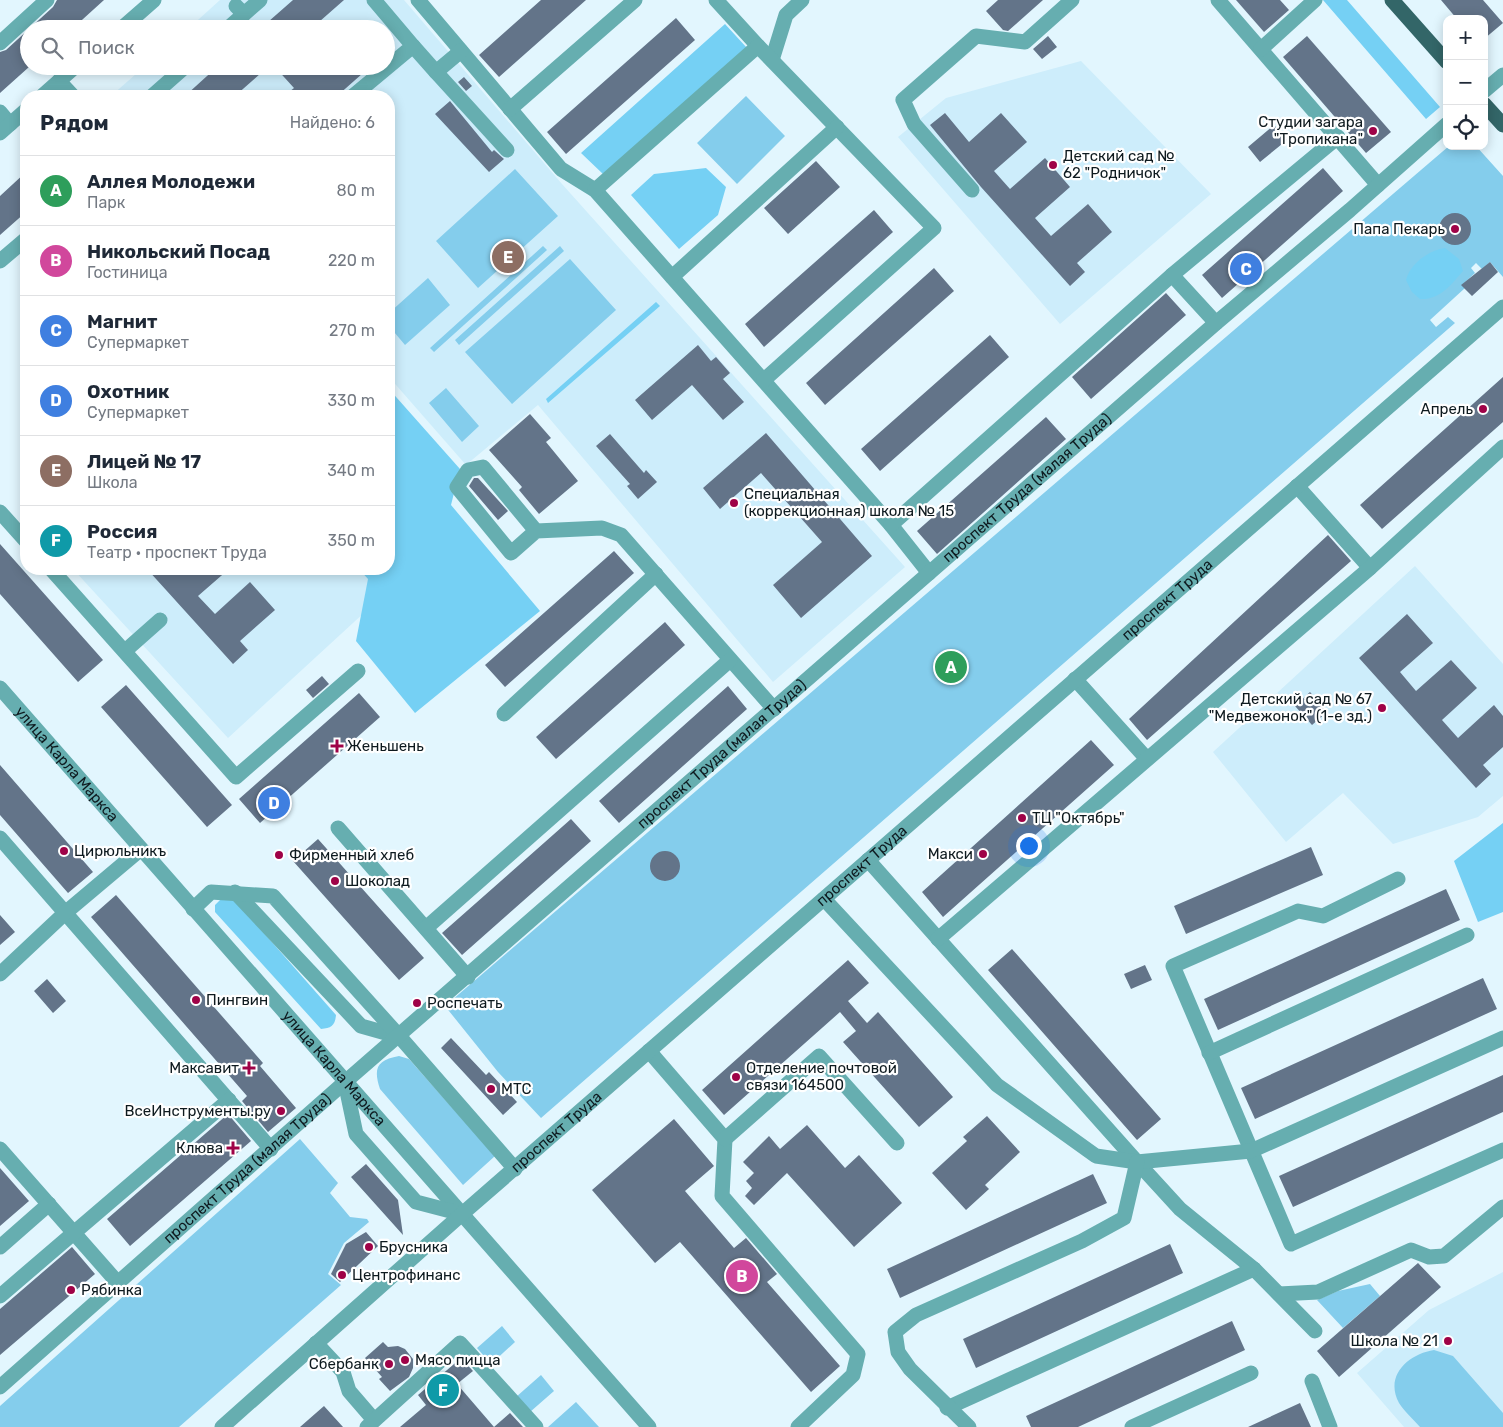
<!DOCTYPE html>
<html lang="ru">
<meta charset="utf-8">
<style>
:root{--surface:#fff;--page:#f6f6f7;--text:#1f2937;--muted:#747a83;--line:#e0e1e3;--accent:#7c3aed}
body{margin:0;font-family:Rubik,sans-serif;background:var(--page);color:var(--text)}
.controls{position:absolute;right:15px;top:15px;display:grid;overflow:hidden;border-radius:10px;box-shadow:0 2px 12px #0003}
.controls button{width:45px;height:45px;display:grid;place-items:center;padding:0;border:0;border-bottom:1px solid var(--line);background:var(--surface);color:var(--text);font:25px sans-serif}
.you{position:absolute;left:1028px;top:845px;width:18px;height:18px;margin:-12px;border:4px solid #fff;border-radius:50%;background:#1a73e8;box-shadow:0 0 0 8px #1a73e833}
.badge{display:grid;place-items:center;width:32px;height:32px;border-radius:50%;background:var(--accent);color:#fff;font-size:16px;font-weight:700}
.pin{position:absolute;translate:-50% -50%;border:2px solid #fff;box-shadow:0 1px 5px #0006}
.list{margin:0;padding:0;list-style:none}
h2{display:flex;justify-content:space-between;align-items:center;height:65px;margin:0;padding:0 20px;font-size:21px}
h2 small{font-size:16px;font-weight:400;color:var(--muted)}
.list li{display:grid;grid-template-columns:32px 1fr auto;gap:15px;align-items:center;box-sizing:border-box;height:70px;padding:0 20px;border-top:1px solid var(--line)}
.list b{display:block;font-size:19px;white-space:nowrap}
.list p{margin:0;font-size:16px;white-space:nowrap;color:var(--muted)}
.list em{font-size:16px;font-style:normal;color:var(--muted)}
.icon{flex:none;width:28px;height:28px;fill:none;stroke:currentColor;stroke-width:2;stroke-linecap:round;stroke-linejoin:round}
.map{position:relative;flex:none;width:1503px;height:1427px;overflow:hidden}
.search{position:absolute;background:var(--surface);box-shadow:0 2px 12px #0003;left:20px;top:20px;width:375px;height:55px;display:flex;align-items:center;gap:12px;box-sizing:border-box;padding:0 18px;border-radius:28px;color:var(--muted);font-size:19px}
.panel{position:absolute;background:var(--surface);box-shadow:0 2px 12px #0003;left:20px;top:90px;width:375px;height:485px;border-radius:20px}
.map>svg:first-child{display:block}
.built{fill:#cdedfb}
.green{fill:#84cdec}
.forest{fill:#75d0f4}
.building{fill:#637489}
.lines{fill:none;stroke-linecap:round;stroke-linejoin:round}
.minor{stroke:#66aeb0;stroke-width:15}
.major{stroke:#336668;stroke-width:15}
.poi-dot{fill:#9f0247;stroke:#fff;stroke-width:2}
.labels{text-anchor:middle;stroke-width:4.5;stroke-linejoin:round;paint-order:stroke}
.poi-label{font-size:15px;fill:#0e1a1f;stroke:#fff;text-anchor:start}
.street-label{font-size:15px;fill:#0e1a1f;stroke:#fff}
</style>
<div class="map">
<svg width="1503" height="1427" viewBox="0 0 1503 1427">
<rect width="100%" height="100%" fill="#e2f6fe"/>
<path class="built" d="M 220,0 L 404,0 L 562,184 L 905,567 L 773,682 L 538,405 L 466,465 L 389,377 L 389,96 L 111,96 L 145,66 L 386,66 L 386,29 L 188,29 Z
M 1081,61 L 1211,194 L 1060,324 L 898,137 L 946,98 Z
M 1415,566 L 1503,664 L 1503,796 L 1478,817 L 1393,844 L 1343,793 L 1286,842 L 1213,752 Z
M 73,569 L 366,569 L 378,582 L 366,611 L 228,738 Z
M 1503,1272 L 1503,1427 L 1404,1427 L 1357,1373 L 1429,1310 Z"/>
<path class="green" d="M 746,96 L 785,136 L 737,184 L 697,143 Z
M 1449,146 L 1476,146 L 1503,176 L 1503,277 L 1490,262 L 1482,269 L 1476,263 L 1471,268 L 1475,273 L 1462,285 L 1465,288 L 1430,320 L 1436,327 L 1448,317 L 1455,323 L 541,1118 L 498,1072 L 445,1006 Z
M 515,169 L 558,216 L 478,288 L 436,241 Z
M 543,246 L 547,250 L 434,352 L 430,348 Z
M 560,246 L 564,251 L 459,345 L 455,340 Z
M 570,259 L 616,310 L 512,404 L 465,352 Z
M 428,278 L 450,305 L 405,345 L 389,326 L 389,313 Z
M 446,388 L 479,426 L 462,442 L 429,403 Z
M 399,1056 L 409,1059 L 495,1156 L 463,1185 L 380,1089 C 373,1068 377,1060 399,1056 Z
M 300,1139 L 338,1183 L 330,1193 L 350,1217 L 367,1219 L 369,1222 L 344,1243 L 328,1274 L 341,1285 L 179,1427 L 0,1427 L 0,1406 Z
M 1370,1284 L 1380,1296 L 1343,1328 L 1317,1300 L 1338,1291 Z
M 502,1326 L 515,1342 L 491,1364 L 477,1348 Z
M 1434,1350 L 1453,1356 L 1503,1413 L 1503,1427 L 1420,1427 C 1413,1419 1404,1411 1399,1403 C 1384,1375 1409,1354 1434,1350 Z
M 541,1375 L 554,1391 L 530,1412 L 516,1397 Z
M 576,1402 L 599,1427 L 548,1427 Z"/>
<path class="forest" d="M 1323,0 L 1347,0 L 1440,107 L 1426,119 Z
M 725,24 L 747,48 L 603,174 L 581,153 Z
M 706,168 L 726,187 L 718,215 L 679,249 L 631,195 L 654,174 Z
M 1445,248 L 1459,259 L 1463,271 C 1451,285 1440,300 1420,299 L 1412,292 L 1406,280 C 1410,264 1429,250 1445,248 Z
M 656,302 L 660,306 L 548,403 L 546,399 Z
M 389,389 L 460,469 L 451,505 L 540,611 L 415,713 L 356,641 L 368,579 L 359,569 L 389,569 Z
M 1503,823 L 1503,912 L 1478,922 L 1454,861 Z
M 222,898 L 233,898 L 336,1015 C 335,1026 331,1028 321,1029 L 215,912 L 215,905 Z"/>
<path class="building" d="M 57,0 L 104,0 L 72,29 L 29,29 L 53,7 Z
M 293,0 L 344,0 L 311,29 L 260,29 Z
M 541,0 L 586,0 L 499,77 L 479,55 Z
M 998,0 L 1043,0 L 1008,31 L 1003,30 L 986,11 Z
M 1236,0 L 1280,0 L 1289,10 L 1264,32 Z
M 1441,0 L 1483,0 L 1503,23 L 1484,39 L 1484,19 L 1457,19 Z
M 676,18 L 695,40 L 566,154 L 547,132 Z
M 29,29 L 29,67 L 0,93 L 0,52 L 6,50 Z
M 1048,36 L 1057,47 L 1042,59 L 1033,49 Z
M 1307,36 L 1391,132 L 1366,153 L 1283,57 Z
M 218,66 L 269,66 L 235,96 L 185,96 Z
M 274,66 L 305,66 L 311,72 L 318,66 L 371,66 L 337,96 L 284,96 L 294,88 Z
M 464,77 L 472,86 L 466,91 L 458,82 Z
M 450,101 L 492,152 L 494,150 L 504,159 L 489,172 L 435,114 Z
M 945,113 L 969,142 L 1001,113 L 1027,142 L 994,171 L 1010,189 L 1045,158 L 1070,187 L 1035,218 L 1051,236 L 1088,204 L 1112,232 L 1077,263 L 1085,272 L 1070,286 L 981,187 L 930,125 Z
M 1274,125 L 1287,140 L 1260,162 L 1248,147 Z
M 816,161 L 840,187 L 788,234 L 764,208 Z
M 1323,168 L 1343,191 L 1222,298 L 1202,275 Z
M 26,172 L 26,212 L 0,235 L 0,196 Z
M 874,210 L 893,232 L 764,347 L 745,324 Z
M1439 229a16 16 0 1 1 32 0a16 16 0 1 1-32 0Z
M 1490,262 L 1498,272 L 1472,296 L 1461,285 Z
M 934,268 L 954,291 L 825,405 L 806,383 Z
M 1166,293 L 1186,315 L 1091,399 L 1072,377 Z
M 990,335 L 1009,357 L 880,471 L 861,449 Z
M 698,345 L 711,361 L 716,357 L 730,373 L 723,379 L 744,402 L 723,420 L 692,385 L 652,420 L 635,400 Z
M 1503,377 L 1503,422 L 1382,529 L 1360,505 Z
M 530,414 L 551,438 L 546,442 L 578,481 L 539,514 L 519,490 L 522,487 L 489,450 Z
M 1046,417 L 1066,439 L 937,554 L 917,531 Z
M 766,433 L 872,556 L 801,618 L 773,585 L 822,542 L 761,473 L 720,509 L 703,488 Z
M 610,434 L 644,473 L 646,470 L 657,482 L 638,499 L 627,486 L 630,484 L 596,446 Z
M 474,478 L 478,478 L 508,511 L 498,520 L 469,486 Z
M 1328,535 L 1351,561 L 1147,740 L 1129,719 Z
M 0,544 L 103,660 L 78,682 L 0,594 Z
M 614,551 L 634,573 L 505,687 L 485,665 Z
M 147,569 L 229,569 L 198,596 L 215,614 L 250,582 L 275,610 L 240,641 L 248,650 L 233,664 Z
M 1407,614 L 1433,643 L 1400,672 L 1416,691 L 1451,660 L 1477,688 L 1442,720 L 1458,738 L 1494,705 L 1503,716 L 1503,747 L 1483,765 L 1491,774 L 1476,788 L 1359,658 Z
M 665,622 L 685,645 L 556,759 L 536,737 Z
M 322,676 L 329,684 L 313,698 L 306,690 Z
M 126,685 L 232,805 L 207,827 L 101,707 Z
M 728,686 L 747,709 L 619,823 L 599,801 Z
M 1310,692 L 1327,712 L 1312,725 L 1295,706 Z
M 359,693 L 380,717 L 260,823 L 239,799 Z
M 1091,740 L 1114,765 L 943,917 L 922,892 Z
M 0,765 L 93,872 L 68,893 L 0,815 Z
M 571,819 L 591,841 L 462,955 L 442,933 Z
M 318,839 L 424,958 L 399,980 L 293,861 Z
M 1311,847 L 1323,875 L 1186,934 L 1174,906 Z
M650 866a15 15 0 1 1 30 0a15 15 0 1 1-30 0Z
M 1446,889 L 1460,920 L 1218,1030 L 1204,999 Z
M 116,895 L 263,1063 L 260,1066 L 296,1108 L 268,1132 L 242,1101 L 247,1096 L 91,917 Z
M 0,915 L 15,932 L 0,945 Z
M 1012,949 L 1161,1119 L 1137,1140 L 988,970 Z
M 848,960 L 869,983 L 848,1001 L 867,1023 L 878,1012 L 953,1097 L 919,1127 L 843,1042 L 856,1031 L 840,1012 L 724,1115 L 702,1090 Z
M 1145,965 L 1152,980 L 1131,989 L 1124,974 Z
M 1483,978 L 1497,1009 L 1255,1119 L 1241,1088 Z
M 47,979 L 66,1001 L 53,1013 L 34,991 Z
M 451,1038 L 486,1075 L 489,1072 L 517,1102 L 503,1115 L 441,1048 Z
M 1503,1075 L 1503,1112 L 1293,1207 L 1279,1176 Z
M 228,1114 L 251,1141 L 130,1246 L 107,1219 Z
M 987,1116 L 1020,1152 L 985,1185 L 989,1189 L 966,1210 L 932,1173 L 967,1141 L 963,1137 Z
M 674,1119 L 714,1166 L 685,1191 L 734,1248 L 746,1238 L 777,1274 L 767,1282 L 840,1366 L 811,1392 L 680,1242 L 655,1263 L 592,1190 Z
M 807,1125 L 845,1168 L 859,1155 L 902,1203 L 854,1247 L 787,1173 L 754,1205 L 745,1196 L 752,1188 L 746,1181 L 754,1173 L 743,1162 L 769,1136 L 780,1149 Z
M 366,1164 L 398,1200 L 403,1235 L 351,1177 Z
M 0,1168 L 29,1201 L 0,1226 Z
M 1093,1174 L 1107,1203 L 900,1298 L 887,1269 Z
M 366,1232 L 378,1246 L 340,1282 L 331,1274 L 346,1244 Z
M 1170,1244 L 1183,1273 L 976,1368 L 963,1339 Z
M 72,1247 L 95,1274 L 0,1355 L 0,1309 Z
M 1418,1263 L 1441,1287 L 1339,1377 L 1317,1351 Z
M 1232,1321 L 1245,1350 L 1078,1427 L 1031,1427 L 1026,1416 Z
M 383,1342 L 388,1347 L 398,1346 L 405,1349 L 413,1359 L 413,1368 L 409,1377 L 390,1391 L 379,1379 L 382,1377 L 365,1358 Z
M 461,1358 L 473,1371 L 457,1384 L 494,1427 L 510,1413 L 523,1427 L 400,1427 L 426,1405 L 418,1395 Z
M 1300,1403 L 1311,1427 L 1248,1427 Z
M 324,1406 L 343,1427 L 300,1427 Z"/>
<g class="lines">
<g class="minor">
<path d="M 418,0 L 561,169 L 595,190 L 891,525 L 929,573"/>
<path d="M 716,0 L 758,46"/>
<path d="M 1218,0 L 1378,185"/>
<path d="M 244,14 L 260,0"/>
<path d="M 121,29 L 154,0"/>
<path d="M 227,29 L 244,14 L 236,6"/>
<path d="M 0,43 L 47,0"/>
<path d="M 413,46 L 436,72 L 461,51"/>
<path d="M 1261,49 L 1315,0"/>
<path d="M 772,60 L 786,15 L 802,0"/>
<path d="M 436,72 L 507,150"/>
<path d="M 59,81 L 73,96"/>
<path d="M 1484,91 L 1503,75"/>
<path d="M 42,96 L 76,66"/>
<path d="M 152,96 L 186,66"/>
<path d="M 353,96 L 413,46 L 374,0"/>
<path d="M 510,109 L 635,0"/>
<path d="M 0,112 L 10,124"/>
<path d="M 0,133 L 26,110"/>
<path d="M 595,190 L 758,46 L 934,228 L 764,380"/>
<path d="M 972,190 L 914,124 L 903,100 L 976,36 L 1025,42 L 1072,0"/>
<path d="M 0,261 L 26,239"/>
<path d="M 1172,275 L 1216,323"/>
<path d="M 672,277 L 837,127"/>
<path d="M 1297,486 L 1370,568"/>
<path d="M 0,512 L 26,541"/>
<path d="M 891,525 L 1172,275 L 1338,137"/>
<path d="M 536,531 L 483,467 L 468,470 L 457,487 L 511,553 L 536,531 L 602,528 L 621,535 L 774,709"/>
<path d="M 51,569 L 236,777 L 358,671"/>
<path d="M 125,651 L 160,620"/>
<path d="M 1075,679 L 1147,759"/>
<path id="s1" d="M 0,688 L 649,1427"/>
<path d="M 504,714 L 656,574"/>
<path d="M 338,828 L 468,977"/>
<path d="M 0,838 L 271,1149"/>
<path d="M 868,860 L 1137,1162"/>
<path d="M 1398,879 L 1323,916 L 1298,911 L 1173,966 L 1291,1244 L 1503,1150"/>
<path d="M 235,892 L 361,1026 L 400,1037"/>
<path d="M 824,899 L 997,1085 L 1096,1156 L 1137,1162 L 1180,1209 L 1254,1269 L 1315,1331"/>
<path d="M 193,909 L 211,892 L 273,896 L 400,1037 L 515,1169"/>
<path d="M 426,928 L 730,660"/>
<path d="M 938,939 L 1370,568 L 1503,447"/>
<path d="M 0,974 L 65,913 L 141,849"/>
<path d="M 649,1051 L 725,1139 L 722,1196 L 858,1354 L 853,1375 L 798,1427"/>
<path d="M 1209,1053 L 1467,935"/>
<path d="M 345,1082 L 356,1134 L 416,1202 L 462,1214"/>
<path d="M 725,1139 L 819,1056 L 897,1143"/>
<path d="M 0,1149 L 118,1283"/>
<path d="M 1137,1162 L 1251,1151 L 1503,1038"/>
<path d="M 0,1247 L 49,1204"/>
<path d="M 1279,1294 L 1318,1292 L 1411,1250 L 1429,1257 L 1444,1256 L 1503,1207"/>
<path d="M 0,1296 L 229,1100"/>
<path d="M 316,1343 L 343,1372 L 349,1391 L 374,1420"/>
<path d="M 1312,1381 L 1330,1427"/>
<path id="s2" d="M 0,1387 L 345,1082 L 1216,323 L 1350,210 L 1447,124"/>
<path d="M 947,1408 L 1254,1269"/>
<path id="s3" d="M 222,1427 L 462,1214 L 1503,307"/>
<path d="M 367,1427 L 460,1343 L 536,1427"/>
<path d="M 969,1427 L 910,1369 L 898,1352 L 895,1332 L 916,1315 L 1082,1241 L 1124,1218 L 1137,1162"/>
<path d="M 1132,1427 L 1251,1373"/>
</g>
<path class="major" d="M 1392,0 L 1447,62
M 1484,104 L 1503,125"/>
</g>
<g class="poi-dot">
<circle cx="1373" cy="131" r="5"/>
<circle cx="1053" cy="165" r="5"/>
<circle cx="1455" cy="229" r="5"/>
<circle cx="1483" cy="409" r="5"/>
<circle cx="734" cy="503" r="5"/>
<circle cx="1382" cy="708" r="5"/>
<path d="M334.5 738.5h5v5h5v5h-5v5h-5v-5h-5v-5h5z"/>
<circle cx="1022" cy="818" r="5"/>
<circle cx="64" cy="851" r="5"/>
<circle cx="983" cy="854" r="5"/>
<circle cx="279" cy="855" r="5"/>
<circle cx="335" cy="881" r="5"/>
<circle cx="196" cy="1000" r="5"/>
<circle cx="417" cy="1003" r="5"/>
<path d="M246.5 1060.5h5v5h5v5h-5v5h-5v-5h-5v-5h5z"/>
<circle cx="736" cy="1077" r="5"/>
<circle cx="491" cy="1089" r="5"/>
<circle cx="281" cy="1111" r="5"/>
<path d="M230.5 1140.5h5v5h5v5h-5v5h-5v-5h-5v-5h5z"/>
<circle cx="369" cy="1247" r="5"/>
<circle cx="342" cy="1275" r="5"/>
<circle cx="71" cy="1290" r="5"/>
<circle cx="1448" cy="1341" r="5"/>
<circle cx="405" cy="1360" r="5"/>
<circle cx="389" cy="1364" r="5"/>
</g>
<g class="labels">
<g class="poi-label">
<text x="1363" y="127" text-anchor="end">Студии загара<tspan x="1363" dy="17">"Тропикана"</tspan></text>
<text x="1063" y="161">Детский сад №<tspan x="1063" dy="17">62 "Родничок"</tspan></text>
<text x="1445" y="234" text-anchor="end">Папа Пекарь</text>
<text x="1473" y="414" text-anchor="end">Апрель</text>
<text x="744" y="499">Специальная<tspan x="744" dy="17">(коррекционная) школа № 15</tspan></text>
<text x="1372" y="704" text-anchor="end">Детский сад № 67<tspan x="1372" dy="17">"Медвежонок" (1-е зд.)</tspan></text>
<text x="347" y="751">Женьшень</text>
<text x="1032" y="823">ТЦ "Октябрь"</text>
<text x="74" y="856">Цирюльникъ</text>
<text x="973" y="859" text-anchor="end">Макси</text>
<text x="289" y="860">Фирменный хлеб</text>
<text x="345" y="886">Шоколад</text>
<text x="206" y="1005">Пингвин</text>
<text x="427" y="1008">Роспечать</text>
<text x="239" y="1073" text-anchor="end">Максавит</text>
<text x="746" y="1073">Отделение почтовой<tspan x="746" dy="17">связи 164500</tspan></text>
<text x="501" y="1094">МТС</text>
<text x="271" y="1116" text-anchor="end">ВсеИнструменты.ру</text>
<text x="223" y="1153" text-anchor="end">Клюва</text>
<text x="379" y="1252">Брусника</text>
<text x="352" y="1280">Центрофинанс</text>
<text x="81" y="1295">Рябинка</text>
<text x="1438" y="1346" text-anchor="end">Школа № 21</text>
<text x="415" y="1365">Мясо пицца</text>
<text x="379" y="1369" text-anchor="end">Сбербанк</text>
</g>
<g class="street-label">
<text dy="5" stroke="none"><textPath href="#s2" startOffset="1365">проспект Труда (малая Труда)</textPath></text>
<text dy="5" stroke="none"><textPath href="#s3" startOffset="1256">проспект Труда</textPath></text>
<text dy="5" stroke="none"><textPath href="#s2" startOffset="960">проспект Труда (малая Труда)</textPath></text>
<text dy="5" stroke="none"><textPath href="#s1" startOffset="101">улица Карла Маркса</textPath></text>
<text dy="5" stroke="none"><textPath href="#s3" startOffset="851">проспект Труда</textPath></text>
<text dy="5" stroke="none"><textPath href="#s1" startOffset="506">улица Карла Маркса</textPath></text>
<text dy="5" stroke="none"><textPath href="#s3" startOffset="446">проспект Труда</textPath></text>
<text dy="5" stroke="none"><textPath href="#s2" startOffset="330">проспект Труда (малая Труда)</textPath></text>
</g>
</g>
</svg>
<div class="controls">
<button>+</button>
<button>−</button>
<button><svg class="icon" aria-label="locate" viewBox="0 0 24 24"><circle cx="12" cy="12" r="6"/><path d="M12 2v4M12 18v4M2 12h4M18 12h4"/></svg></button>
</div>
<div class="you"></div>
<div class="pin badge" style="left:951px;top:667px;background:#2e9e5b">A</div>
<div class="pin badge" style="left:742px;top:1276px;background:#d1479c">B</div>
<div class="pin badge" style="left:1246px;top:269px;background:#3f7fe0">C</div>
<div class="pin badge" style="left:274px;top:803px;background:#3f7fe0">D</div>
<div class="pin badge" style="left:508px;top:257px;background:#8d6e63">E</div>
<div class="pin badge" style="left:443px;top:1390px;background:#0f9aa8">F</div>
<div class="search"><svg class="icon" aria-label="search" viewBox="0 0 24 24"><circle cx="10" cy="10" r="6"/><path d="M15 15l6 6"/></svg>Поиск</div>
<section class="panel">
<h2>Рядом<small>Найдено: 6</small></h2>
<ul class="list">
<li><span class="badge" style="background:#2e9e5b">A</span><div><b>Аллея Молодежи</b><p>Парк</p></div><em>80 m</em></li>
<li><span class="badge" style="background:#d1479c">B</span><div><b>Никольский Посад</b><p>Гостиница</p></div><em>220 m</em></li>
<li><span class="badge" style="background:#3f7fe0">C</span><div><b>Магнит</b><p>Супермаркет</p></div><em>270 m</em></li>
<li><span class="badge" style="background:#3f7fe0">D</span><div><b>Охотник</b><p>Супермаркет</p></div><em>330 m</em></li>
<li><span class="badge" style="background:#8d6e63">E</span><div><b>Лицей № 17</b><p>Школа</p></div><em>340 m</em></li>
<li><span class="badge" style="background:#0f9aa8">F</span><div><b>Россия</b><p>Театр · проспект Труда</p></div><em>350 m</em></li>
</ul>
</section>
</div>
